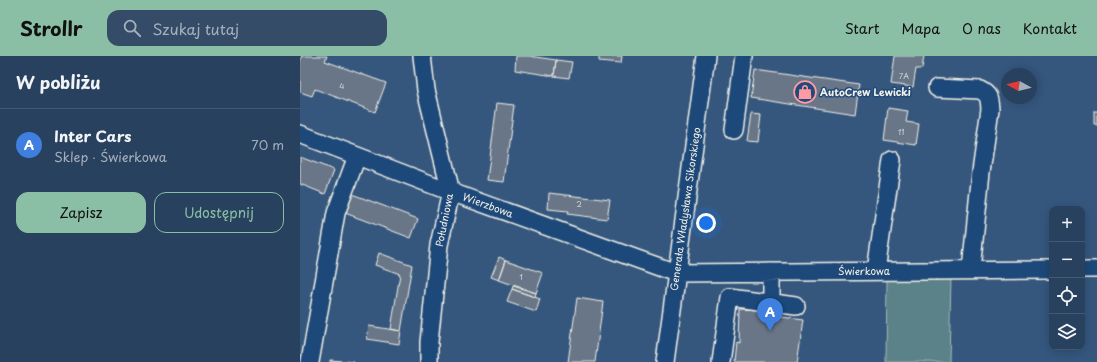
<!DOCTYPE html>
<html lang="pl">
<meta charset="utf-8">
<style>
:root{--surface:#28415e;--page:#344c67;--text:#f1f3f6;--muted:#a5afbc;--line:#445a73;--accent:#8abfa5}
body{margin:0;font-family:"Playpen Sans",sans-serif;background:var(--page);color:var(--text)}
.controls{position:absolute;right:12px;bottom:12px;display:grid;overflow:hidden;border-radius:8px;box-shadow:0 2px 10px #0003}
.controls button{width:36px;height:36px;display:grid;place-items:center;padding:0;border:0;border-bottom:1px solid var(--line);background:var(--surface);color:var(--text);font:20px sans-serif}
.compass{position:absolute;left:701px;top:12px;width:36px;height:36px;border-radius:50%;background:var(--surface);box-shadow:0 2px 10px #0003;rotate:278deg}
.you{position:absolute;left:406px;top:167px;width:14px;height:14px;margin:-10px;border:3px solid #fff;border-radius:50%;background:#1a73e8;box-shadow:0 0 0 6px #1a73e833}
.badge{display:grid;place-items:center;width:26px;height:26px;border-radius:50%;background:var(--accent);color:#fff;font-size:13px;font-weight:700}
.pin{position:absolute;translate:-50% -33px;filter:drop-shadow(0 1px 2px #0008)}
.pin::after{content:'';position:absolute;top:21px;width:14px;height:12px;background:inherit;clip-path:polygon(0 0,100% 0,50% 100%)}
.list{margin:0;padding:0;list-style:none}
h2{display:flex;justify-content:space-between;align-items:center;height:52px;margin:0;padding:0 16px;font-size:17px}
h2 small{font-size:13px;font-weight:400;color:var(--muted)}
.list li{display:grid;grid-template-columns:26px 1fr auto;gap:12px;align-items:center;box-sizing:border-box;height:72px;padding:0 16px;border-top:1px solid var(--line)}
.list b{display:block;font-size:15px;white-space:nowrap}
.list p{margin:0;font-size:13px;white-space:nowrap;color:var(--muted)}
.list em{font-size:13px;font-style:normal;color:var(--muted)}
.actions{display:flex;gap:8px;padding:12px 16px}
.actions a{flex:1;padding:9px 0;border:1px solid var(--accent);border-radius:12px;text-align:center;font-size:14px;color:var(--accent)}
.actions .main{background:var(--accent);color:#111}
.icon{flex:none;width:22px;height:22px;fill:none;stroke:currentColor;stroke-width:2;stroke-linecap:round;stroke-linejoin:round}
.map{position:relative;flex:none;width:797px;height:306px;overflow:hidden}
header{display:flex;align-items:center;gap:24px;box-sizing:border-box;height:56px;padding:0 20px;background:var(--accent);color:#111}
header strong{font-size:19px}
nav{display:flex;gap:22px;margin-inline-start:auto;font-size:14px}
.search{width:280px;height:36px;background:var(--page);display:flex;align-items:center;gap:10px;box-sizing:border-box;padding:0 14px;border-radius:12px;color:var(--muted);font-size:15px}
main{display:flex}
aside{flex:1;background:var(--surface)}
.map>svg:first-child{display:block}
.green{fill:#5a8288;stroke:#a7bab8}
.building{fill:#687688;stroke:#f4f1e8}
.lines{fill:none;stroke-linecap:round;stroke-linejoin:round}
.minor-casing{stroke:#f4f1e8;stroke-width:20}
.minor{stroke:#1f4a7a;stroke-width:17}
.labels{text-anchor:middle;stroke-width:3;stroke-linejoin:round;paint-order:stroke}
.number-label{font-size:8px;fill:#d1d2d0}
.poi-label{font-size:10px;font-weight:bold;fill:#f4f1e8;stroke:#1f4a7a;text-anchor:start}
.street-label{font-size:10px;fill:#f4f1e8;stroke:#1f4a7a}
</style>
<header>
<strong>Strollr</strong>
<div class="search"><svg class="icon" aria-label="search" viewBox="0 0 24 24"><circle cx="10" cy="10" r="6"/><path d="M15 15l6 6"/></svg>Szukaj tutaj</div>
<nav><a>Start</a><a>Mapa</a><a>O nas</a><a>Kontakt</a></nav>
</header>
<main>
<aside>
<h2>W pobliżu<small></small></h2>
<ul class="list">
<li><span class="badge" style="background:#3f7fe0">A</span><div><b>Inter Cars</b><p>Sklep · Świerkowa</p></div><em>70 m</em></li>
</ul>
<div class="actions"><a class="main">Zapisz</a><a>Udostępnij</a></div>
</aside>
<div class="map">
<svg width="797" height="306" viewBox="0 0 797 306">
<rect width="100%" height="100%" fill="#35577e"/>
<filter id="ink" filterUnits="userSpaceOnUse"><feTurbulence type="fractalNoise" baseFrequency=".025" numOctaves="2"/><feDisplacementMap in="SourceGraphic" scale="8" xChannelSelector="R" yChannelSelector="G"/><feConvolveMatrix kernelMatrix="1 2 1 2 8 2 1 2 1" color-interpolation-filters="sRGB"/></filter>
<g filter="url(#ink)">
<path class="green" d="M 651,222 L 649,306 L 586,306 L 587,223 Z"/>
<path class="building" d="M 2,0 L 27,0 L 25,5 L 86,27 L 75,56 L 15,33 L 12,40 L 0,36 L 0,6 Z
M 216,0 L 229,0 L 256,4 L 254,20 L 215,14 Z
M 299,0 L 322,0 L 321,7 L 299,5 Z
M 595,0 L 624,0 L 622,13 L 616,13 L 613,31 L 591,28 Z
M 256,4 L 272,6 L 269,22 L 254,20 Z
M 455,14 L 559,29 L 555,58 L 451,42 Z
M 197,47 L 214,49 L 204,126 L 187,124 Z
M 588,52 L 608,55 L 606,66 L 619,68 L 616,89 L 584,84 Z
M 794,57 L 797,57 L 797,70 L 794,70 Z
M 451,58 L 461,59 L 458,86 L 447,85 Z
M 0,101 L 34,114 L 25,138 L 0,128 Z
M 249,137 L 310,144 L 307,163 L 267,158 L 268,155 L 248,153 Z
M 52,138 L 118,163 L 111,182 L 45,157 Z
M 79,197 L 112,209 L 101,275 L 91,273 L 100,218 L 75,209 Z
M 199,201 L 206,204 L 199,224 L 191,221 Z
M 206,204 L 243,217 L 236,237 L 199,224 Z
M 213,230 L 236,237 L 235,241 L 212,233 Z
M 212,233 L 240,243 L 236,256 L 207,246 Z
M 277,242 L 303,246 L 295,306 L 268,306 Z
M 440,253 L 460,254 L 460,258 L 503,264 L 497,306 L 434,306 L 436,286 L 439,287 Z
M 69,270 L 101,275 L 99,288 L 67,283 Z
M 30,304 L 54,306 L 30,306 Z"/>
<g class="lines">
<g class="minor-casing">
<path id="minor" d="M 122,0 L 126,34 L 151,136 L 139,189 L 129,286 L 129,306
M 637,32 L 680,34 C 690,39 689,43 690,53 L 681,116 L 671,214
M 434,74 L 444,0
M 0,78 L 151,136 L 376,217 L 752,214
M 782,213 L 797,213
M 576,215 L 592,104
M 471,216 L 471,246
M 10,306 L 36,157 L 57,100
M 365,306 L 406,0
M 421,306 L 430,241 L 496,250"/>
</g>
<use href="#minor" class="minor"/>
</g>
</g>
<defs>
<g id="shop-ring" transform="scale(1.15)"><circle r="9.5" fill="#1f4a7a" stroke="#ff9aa2" stroke-width="1.5"/><path d="M-5-2.5h2.3a2.7 3.5 0 0 1 5.4 0H5L5.5 6h-11ZM-1.5-2.5h3a1.5 2.3 0 0 0-3 0Z" fill="#ff9aa2"/></g>
</defs>
<g fill-rule="evenodd">
<use href="#shop-ring" x="505" y="36"/>
</g>
<g class="labels">
<g class="number-label">
<text x="604" y="23">7A</text>
<text x="42" y="33">4</text>
<text x="601" y="79">11</text>
<text x="279" y="151">2</text>
<text x="221" y="224">1</text>
</g>
<g class="poi-label">
<text x="520" y="40">AutoCrew Lewicki</text>
</g>
<g class="street-label">
<text transform="translate(188 149) rotate(20)" y="4">Wierzbowa</text>
<text transform="translate(385 153) rotate(-82)" y="4">Generała Władysława Sikorskiego</text>
<text transform="translate(144 164) rotate(-79)" y="4">Południowa</text>
<text x="564" y="219">Świerkowa</text>
</g>
</g>
</svg>
<div class="controls">
<button>+</button>
<button>−</button>
<button><svg class="icon" aria-label="locate" viewBox="0 0 24 24"><circle cx="12" cy="12" r="6"/><path d="M12 2v4M12 18v4M2 12h4M18 12h4"/></svg></button>
<button><svg class="icon" aria-label="layers" viewBox="0 0 24 24"><path d="M12 4l9 5-9 5-9-5zM3 14l9 5 9-5"/></svg></button>
</div>
<svg class="compass" viewBox="-18 -18 36 36"><path d="M0-13l5 13h-10z" fill="#e53935"/><path d="M0 13l5-13h-10z" fill="#a5afbc"/></svg>
<div class="you"></div>
<div class="pin badge" style="left:470px;top:275px;background:#3f7fe0">A</div>
</div>
</main>
